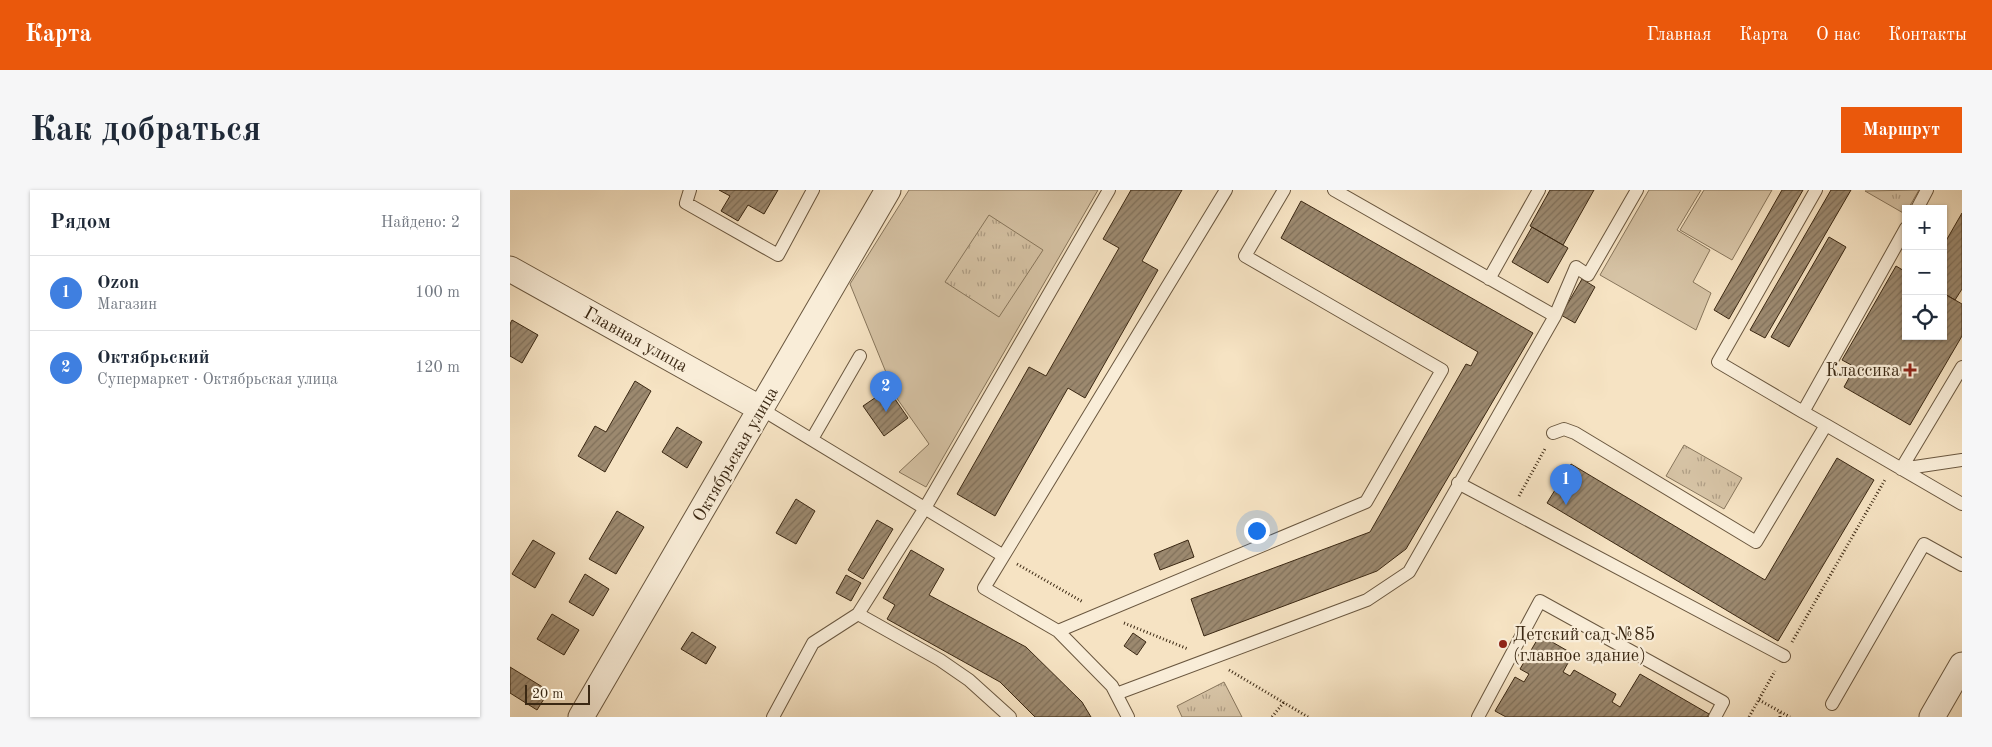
<!DOCTYPE html>
<html lang="ru">
<meta charset="utf-8">
<style>
:root{--surface:#fff;--page:#f6f6f7;--text:#1f2937;--muted:#747a83;--line:#e0e1e3;--accent:#ea580c}
body{margin:0;font-family:"Old Standard TT",serif;background:var(--page);color:var(--text)}
.controls{position:absolute;right:15px;top:15px;display:grid;overflow:hidden;border-radius:0px;box-shadow:0 1px 4px #0004}
.controls button{width:45px;height:45px;display:grid;place-items:center;padding:0;border:0;border-bottom:1px solid var(--line);background:var(--surface);color:var(--text);font:25px sans-serif}
.scale{position:absolute;left:15px;bottom:12px;width:65px;box-sizing:border-box;padding-left:5px;border:2px solid #3b2813;border-top:0;font-size:14px;line-height:18px;white-space:nowrap;color:#3b2813;-webkit-text-stroke:4px #f9edd8;paint-order:stroke}
.you{position:absolute;left:746px;top:340px;width:18px;height:18px;margin:-12px;border:4px solid #fff;border-radius:50%;background:#1a73e8;box-shadow:0 0 0 8px #1a73e833}
.badge{display:grid;place-items:center;width:32px;height:32px;border-radius:50%;background:var(--accent);color:#fff;font-size:16px;font-weight:700}
.pin{position:absolute;translate:-50% -41px;filter:drop-shadow(0 1px 2px #0008)}
.pin::after{content:'';position:absolute;top:26px;width:18px;height:15px;background:inherit;clip-path:polygon(0 0,100% 0,50% 100%)}
.list{margin:0;padding:0;list-style:none}
h2{display:flex;justify-content:space-between;align-items:center;height:65px;margin:0;padding:0 20px;font-size:21px}
h2 small{font-size:16px;font-weight:400;color:var(--muted)}
.list li{display:grid;grid-template-columns:32px 1fr auto;gap:15px;align-items:center;box-sizing:border-box;height:75px;padding:0 20px;border-top:1px solid var(--line)}
.list b{display:block;font-size:19px;white-space:nowrap}
.list p{margin:0;font-size:16px;white-space:nowrap;color:var(--muted)}
.list em{font-size:16px;font-style:normal;color:var(--muted)}
.icon{flex:none;width:28px;height:28px;fill:none;stroke:currentColor;stroke-width:2;stroke-linecap:round;stroke-linejoin:round}
.map{position:relative;flex:none;width:1452px;height:527px;overflow:hidden;border-radius:0px}
header{display:flex;align-items:center;gap:30px;box-sizing:border-box;height:70px;padding:0 25px;background:var(--accent);color:#fff}
header strong{font-size:24px}
nav{display:flex;gap:28px;margin-inline-start:auto;font-size:18px}
.intro{display:flex;align-items:center;justify-content:space-between;box-sizing:border-box;height:120px;padding:0 30px}
h1{margin:0;font-size:35px}
.button{padding:12px 22px;border-radius:0px;background:var(--accent);color:#fff;font-size:18px;font-weight:700}
main{display:flex;gap:30px;padding:0 30px}
aside{flex:1;background:var(--surface);border-radius:0px;box-shadow:0 1px 4px #0004}
.map>svg:first-child{display:block}
.grass{fill:#d6c3a5;stroke:#88765c}
.park{fill:url(#park-tufts);stroke:#88765c}
.building{fill:url(#building-hatch);stroke:#3b2813}
.lines{fill:none;stroke-linecap:round;stroke-linejoin:round}
.lane-casing{stroke:#6a573f;stroke-width:14}
.street-casing{stroke:#6a573f;stroke-width:27}
.path{stroke:#3b2813;stroke-width:3;stroke-dasharray:1 2.5;stroke-linecap:butt}
.lane{stroke:#f9edd8;stroke-width:12}
.street{stroke:#f9edd8;stroke-width:25}
.poi-dot{fill:#8f2418;stroke:#f9edd8;stroke-width:2}
.labels{text-anchor:middle;stroke-width:4.5;stroke-linejoin:round;paint-order:stroke}
.street-label{font-size:18px;fill:#3b2813;stroke:#f9edd8}
.poi-label{font-size:18px;fill:#3b2813;stroke:#f9edd8;text-anchor:end}
</style>
<header>
<strong>Карта</strong>
<nav><a>Главная</a><a>Карта</a><a>О нас</a><a>Контакты</a></nav>
</header>
<div class="intro"><h1>Как добраться</h1><a class="button">Маршрут</a></div>
<main>
<aside>
<h2>Рядом<small>Найдено: 2</small></h2>
<ul class="list">
<li><span class="badge" style="background:#3f7fe0">1</span><div><b>Ozon</b><p>Магазин</p></div><em>100 m</em></li>
<li><span class="badge" style="background:#3f7fe0">2</span><div><b>Октябрьский</b><p>Супермаркет · Октябрьская улица</p></div><em>120 m</em></li>
</ul>
</aside>
<div class="map">
<svg width="1452" height="527" viewBox="0 0 1452 527">
<defs>
<pattern id="park-tufts" width="24" height="20" patternUnits="userSpaceOnUse" patternTransform="scale(1.25)"><rect width="24" height="20" fill="#d6c3a5"/><path d="M3 7l-1-3M5 7V3M7 7l1-3M15 17l-1-3M17 17v-4M19 17l1-3" fill="none" stroke="#af9e85"/></pattern>
<pattern id="building-hatch" width="6" height="6" patternUnits="userSpaceOnUse" patternTransform="scale(1.25)"><rect width="6" height="6" fill="#9c896f"/><path d="M-1 1l2-2M0 6l6-6M5 7l2-2" fill="none" stroke="#80705a"/></pattern>
</defs>
<rect width="100%" height="100%" fill="#f6e3c3"/>
<filter id="stains"><feTurbulence type="fractalNoise" baseFrequency=".004" numOctaves="4"/><feColorMatrix values="0 0 0 0 .2 0 0 0 0 .09 0 0 0 0 .02 0 0 0 .5 -.17"/></filter>
<radialGradient id="worn" r=".72"><stop offset=".6" stop-color="#630" stop-opacity="0"/><stop offset="1" stop-color="#630" stop-opacity=".3"/></radialGradient>
<path class="grass" d="M 399,0 L 588,0 L 416,297 L 389,282 L 419,254 L 386,207 L 340,94 Z
M 1139,0 L 1191,0 L 1167,40 L 1200,60 L 1183,92 L 1201,103 L 1186,140 L 1090,85 Z
M 1194,0 L 1262,0 L 1222,70 L 1170,40 Z"/>
<path class="park" d="M 1409,0 L 1398,19 L 1396,19 L 1395,24 L 1355,1 Z
M 479,25 L 533,60 L 489,127 L 435,92 Z
M 1174,255 L 1232,288 L 1214,319 L 1156,286 Z
M 714,492 L 732,527 L 672,527 L 667,516 Z"/>
<path class="building" d="M 209,0 L 268,0 L 254,24 L 238,15 L 228,31 L 211,21 L 220,6 Z
M 621,0 L 672,0 L 632,71 L 648,80 L 575,208 L 558,198 L 485,326 L 447,304 L 519,177 L 536,186 L 609,58 L 593,49 Z
M 1040,0 L 1084,0 L 1053,55 L 1020,36 Z
M 1272,0 L 1293,0 L 1219,129 L 1204,120 Z
M 1321,0 L 1341,0 L 1255,148 L 1240,140 Z
M 791,11 L 1023,143 L 896,359 L 867,381 L 694,446 L 681,409 L 860,342 L 956,174 L 961,176 L 968,162 L 771,48 Z
M 1452,23 L 1452,99 L 1445,110 L 1433,103 L 1433,56 Z
M 1022,37 L 1058,58 L 1038,93 L 1002,72 Z
M 1319,47 L 1336,57 L 1279,157 L 1261,147 Z
M 1386,76 L 1396,82 L 1396,146 L 1433,146 L 1433,103 L 1452,114 L 1452,146 L 1400,235 L 1334,197 L 1345,177 L 1332,170 Z
M 1072,89 L 1085,97 L 1065,133 L 1051,125 Z
M 2,130 L 28,145 L 12,173 L 0,166 L 0,134 Z
M 125,191 L 141,201 L 95,282 L 68,266 L 85,236 L 96,242 Z
M 378,199 L 398,228 L 374,246 L 353,216 Z
M 167,237 L 192,252 L 177,278 L 152,262 Z
M 1327,268 L 1364,290 L 1268,451 L 1037,313 L 1061,274 L 1255,390 Z
M 286,309 L 305,321 L 286,354 L 266,343 Z
M 107,321 L 134,337 L 106,384 L 79,369 Z
M 367,330 L 383,339 L 353,389 L 338,380 Z
M 23,350 L 45,363 L 25,398 L 2,384 Z
M 678,350 L 684,367 L 650,380 L 644,364 Z
M 401,360 L 434,379 L 419,405 L 516,457 L 572,512 L 581,527 L 525,527 L 490,492 L 377,429 L 385,415 L 373,408 Z
M 75,384 L 99,399 L 83,426 L 59,412 Z
M 336,385 L 351,393 L 341,411 L 326,403 Z
M 42,424 L 69,440 L 54,465 L 27,449 Z
M 182,442 L 206,457 L 196,474 L 171,459 Z
M 623,443 L 636,452 L 627,465 L 614,456 Z
M 1030,445 L 1063,464 L 1053,482 L 1060,486 L 1064,480 L 1106,504 L 1102,512 L 1110,517 L 1130,484 L 1199,524 L 1197,527 L 996,527 L 985,521 L 1005,487 L 1014,492 L 1019,484 L 1010,479 Z
M 0,477 L 39,501 L 27,520 L 0,503 Z"/>
<g class="lines">
<g class="lane-casing">
<path id="lane" d="M 180,0 L 176,13 L 268,65 L 303,0
M 824,0 L 1045,126
M 1407,19 L 1417,0
M 979,89 L 1029,0
M 1452,177 L 1391,279 L 1452,270
M 251,219 L 492,365
M 1293,222 L 1208,172 L 1306,0
M 1316,235 L 1293,222 L 1396,38
M 1043,243 L 1054,239 L 1065,243 L 1246,352 L 1316,235 L 1452,314
M 302,249 L 350,166
M 948,293 L 1274,466
M 348,424 L 430,470 L 459,490 L 500,527
M 548,441 L 856,312 L 932,180 L 735,66 L 774,0
M 606,504 L 857,410 L 899,382 L 1045,126 L 1066,77 L 1078,85 L 1127,0
M 1322,514 L 1414,354 L 1452,375
M 263,527 L 303,453 L 348,424 L 415,318 L 599,0
M 618,527 L 602,496 L 548,441 L 474,398 L 716,0
M 968,527 L 1030,411 L 1213,512 L 1205,527"/>
</g>
<g class="street-casing">
<path id="street" d="M 0,79 L 251,219
M 71,527 L 378,0
M 1422,527 L 1452,475"/>
</g>
<path class="path" d="M 1009,306 L 1036,257
M 507,374 L 573,412
M 614,433 L 678,459
M 1282,452 L 1376,288
M 719,480 L 798,527
M 1249,510 L 1280,527
M 762,527 L 774,512
M 1239,527 L 1265,481
M 1270,527 L 1270,522"/>
<use href="#lane" class="lane"/>
<use href="#street" class="street"/>
</g>
<g class="poi-dot">
<path d="M1397.5 172.5h5v5h5v5h-5v5h-5v-5h-5v-5h5z"/>
<circle cx="993" cy="454" r="5"/>
</g>
<g class="labels">
<g class="street-label">
<text transform="translate(126 149) rotate(29)" y="6">Главная улица</text>
<text transform="translate(225 264) rotate(-60)" y="6">Октябрьская улица</text>
</g>
<g class="poi-label">
<text x="1390" y="186">Классика</text>
<text x="1003" y="450" text-anchor="start">Детский сад №85<tspan x="1003" dy="21">(главное здание)</tspan></text>
</g>
</g>
<rect width="100%" height="100%" filter="url(#stains)"/>
<rect width="100%" height="100%" fill="url(#worn)"/>
</svg>
<div class="controls">
<button>+</button>
<button>−</button>
<button><svg class="icon" aria-label="locate" viewBox="0 0 24 24"><circle cx="12" cy="12" r="6"/><path d="M12 2v4M12 18v4M2 12h4M18 12h4"/></svg></button>
</div>
<div class="scale">20 m</div>
<div class="you"></div>
<div class="pin badge" style="left:1056px;top:315px;background:#3f7fe0">1</div>
<div class="pin badge" style="left:376px;top:222px;background:#3f7fe0">2</div>
</div>
</main>
